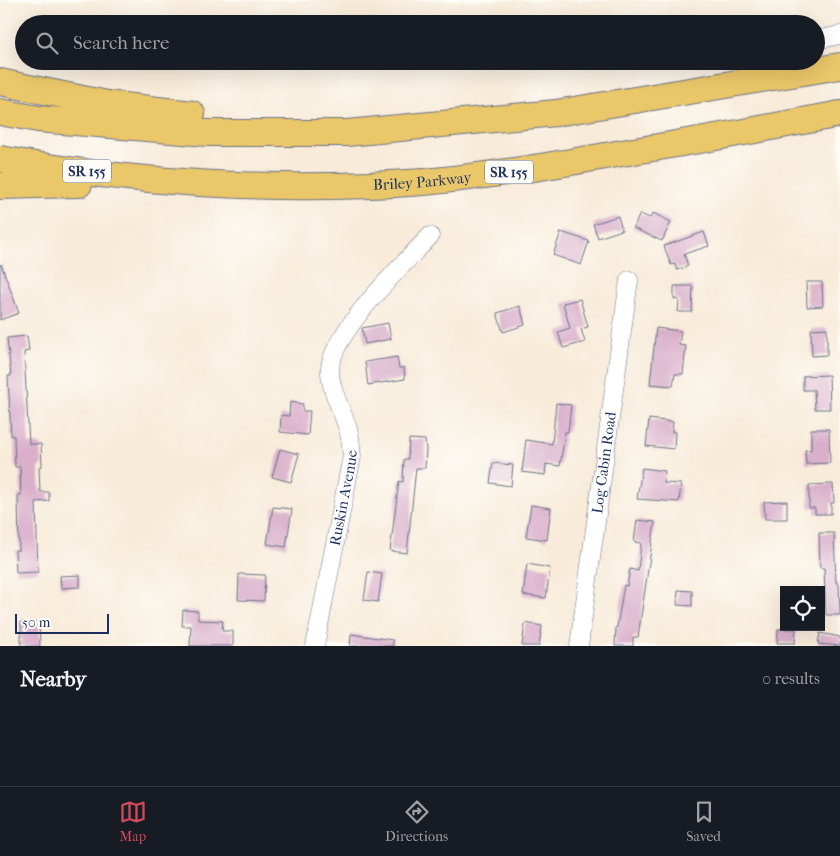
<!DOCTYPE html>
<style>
:root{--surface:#171b24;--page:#20242c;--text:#f1f3f6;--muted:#9ea1a6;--line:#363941;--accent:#d1495b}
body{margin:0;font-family:"IM FELL French Canon",serif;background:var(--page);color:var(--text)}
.controls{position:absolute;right:15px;bottom:15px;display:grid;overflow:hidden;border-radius:0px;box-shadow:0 5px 20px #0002}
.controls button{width:45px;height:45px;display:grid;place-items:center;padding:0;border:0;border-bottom:1px solid var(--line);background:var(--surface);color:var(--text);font:25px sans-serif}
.scale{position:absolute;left:15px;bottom:12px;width:94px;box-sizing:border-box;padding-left:5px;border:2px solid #1b2f5e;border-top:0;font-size:14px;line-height:18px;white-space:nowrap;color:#1b2f5e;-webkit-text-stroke:4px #fdfcf7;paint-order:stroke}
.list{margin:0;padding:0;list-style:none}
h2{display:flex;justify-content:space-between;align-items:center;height:65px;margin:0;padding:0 20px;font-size:21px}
h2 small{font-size:16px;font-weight:400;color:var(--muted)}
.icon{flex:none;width:28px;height:28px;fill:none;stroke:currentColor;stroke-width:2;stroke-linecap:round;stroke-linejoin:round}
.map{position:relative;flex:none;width:840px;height:646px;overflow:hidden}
.search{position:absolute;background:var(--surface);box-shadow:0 5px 20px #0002;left:15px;right:15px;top:15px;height:55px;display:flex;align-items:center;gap:12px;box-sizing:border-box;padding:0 18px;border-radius:28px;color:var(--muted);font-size:19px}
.sheet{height:140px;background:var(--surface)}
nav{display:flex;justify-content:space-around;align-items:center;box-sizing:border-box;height:70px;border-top:1px solid var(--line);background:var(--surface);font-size:14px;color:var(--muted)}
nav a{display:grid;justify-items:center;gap:2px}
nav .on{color:var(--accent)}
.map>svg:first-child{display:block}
.building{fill:#d9afca}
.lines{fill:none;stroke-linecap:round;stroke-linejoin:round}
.minor-casing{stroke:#687189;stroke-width:19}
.highway-casing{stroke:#687189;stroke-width:28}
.minor{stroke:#fff;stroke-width:18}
.highway{stroke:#eac769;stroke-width:26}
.labels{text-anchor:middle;stroke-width:4.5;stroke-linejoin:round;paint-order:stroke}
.shield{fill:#fdfcf7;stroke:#5f6c8c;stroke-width:1}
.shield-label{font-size:14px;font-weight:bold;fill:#1b2f5e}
.street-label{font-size:15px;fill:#1b2f5e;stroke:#fdfcf7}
</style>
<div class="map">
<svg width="840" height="646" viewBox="0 0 840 646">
<rect width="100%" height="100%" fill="#fdfcf7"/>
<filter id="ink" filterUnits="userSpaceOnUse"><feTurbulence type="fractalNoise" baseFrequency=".02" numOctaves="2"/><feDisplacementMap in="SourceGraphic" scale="10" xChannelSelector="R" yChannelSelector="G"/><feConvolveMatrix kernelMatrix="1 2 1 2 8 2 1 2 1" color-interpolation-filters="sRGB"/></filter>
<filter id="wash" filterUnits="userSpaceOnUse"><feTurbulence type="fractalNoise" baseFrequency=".0096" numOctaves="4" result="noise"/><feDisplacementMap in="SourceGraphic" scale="20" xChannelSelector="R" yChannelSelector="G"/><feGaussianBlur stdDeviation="1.12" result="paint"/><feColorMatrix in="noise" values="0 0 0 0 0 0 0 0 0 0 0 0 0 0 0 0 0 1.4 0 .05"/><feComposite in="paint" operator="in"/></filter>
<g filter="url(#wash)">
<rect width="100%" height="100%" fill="#f8ebd9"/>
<g id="blocks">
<path class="building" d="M 653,213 L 671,222 L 662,241 L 633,228 L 640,214 L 650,218 Z
M 618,216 L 622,230 L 598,238 L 593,224 Z
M 561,232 L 589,241 L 581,265 L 553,255 Z
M 704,232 L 709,246 L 684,254 L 688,266 L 677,270 L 675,264 L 671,265 L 664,246 Z
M 1,264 L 19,313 L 0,320 L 0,265 Z
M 806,282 L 822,282 L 823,306 L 807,307 Z
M 674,286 L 693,286 L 692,312 L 678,312 L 679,300 L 674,299 Z
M 580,299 L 588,327 L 581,329 L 585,342 L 563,348 L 558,332 L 570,328 L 563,303 Z
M 520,306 L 525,325 L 503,332 L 497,313 Z
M 388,323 L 391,339 L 365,344 L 362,328 Z
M 656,328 L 681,331 L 679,345 L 686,346 L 683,374 L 675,374 L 673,386 L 650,384 Z
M 827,328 L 827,355 L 812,356 L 811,329 Z
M 27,336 L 29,351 L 24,352 L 29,444 L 41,444 L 42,466 L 39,467 L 40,492 L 49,492 L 49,501 L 36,502 L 38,572 L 16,573 L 15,550 L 19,550 L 18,495 L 21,495 L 20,467 L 15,467 L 14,436 L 11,436 L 8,376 L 11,376 L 7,338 Z
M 397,357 L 399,368 L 404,368 L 405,379 L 368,385 L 365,362 Z
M 829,375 L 830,409 L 815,409 L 814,390 L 803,390 L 803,376 Z
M 290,402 L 303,404 L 302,411 L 310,411 L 308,435 L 280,432 L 281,415 L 289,416 Z
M 556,403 L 571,405 L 568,432 L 565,432 L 560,466 L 546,464 L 545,475 L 522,472 L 526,440 L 552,444 Z
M 649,419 L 673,422 L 672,432 L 675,432 L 674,449 L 646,446 Z
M 811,429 L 829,429 L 830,463 L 806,464 L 805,450 L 811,450 Z
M 409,439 L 425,440 L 426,449 L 425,468 L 416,468 L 407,553 L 390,551 L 399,481 L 403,482 L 404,459 L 408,459 Z
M 280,449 L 299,454 L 291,482 L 272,477 Z
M 493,463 L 513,465 L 511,486 L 490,483 Z
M 642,468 L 665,471 L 664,483 L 681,484 L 679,502 L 637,499 Z
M 833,484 L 834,503 L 831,503 L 831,514 L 815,514 L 815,508 L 809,508 L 809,485 Z
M 787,501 L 787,519 L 765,519 L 764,502 Z
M 531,505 L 551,508 L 547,540 L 526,537 Z
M 273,507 L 292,509 L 286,547 L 267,544 Z
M 637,520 L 655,522 L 638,637 L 633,637 L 633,646 L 615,646 L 616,627 L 617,627 L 624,585 L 627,586 L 630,569 L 638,571 L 641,543 L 634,542 Z
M 819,533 L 834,533 L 836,583 L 839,583 L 840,615 L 826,615 L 824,568 L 820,568 Z
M 527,564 L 550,568 L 546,598 L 523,595 Z
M 368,572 L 382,574 L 378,602 L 364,600 Z
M 239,574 L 265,575 L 264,601 L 238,600 Z
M 80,575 L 80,587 L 61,588 L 60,576 Z
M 678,590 L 692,591 L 692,606 L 677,605 Z
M 183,610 L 198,611 L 198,620 L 223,621 L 222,631 L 233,631 L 233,646 L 190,646 L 191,626 L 182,626 Z
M 21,622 L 39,622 L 40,646 L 21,646 Z
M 525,623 L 542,626 L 539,646 L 522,646 Z
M 778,629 L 796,629 L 795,643 L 777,643 Z
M 820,633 L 840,637 L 840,646 L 818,644 Z
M 351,634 L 393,640 L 393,646 L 350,646 Z"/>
</g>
</g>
<g filter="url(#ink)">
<use href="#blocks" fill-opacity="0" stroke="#687189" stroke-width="1"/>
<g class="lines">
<g class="minor-casing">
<g id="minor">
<path d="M 816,40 L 840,35"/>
<path id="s1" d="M 315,646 L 352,456 C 351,449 351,441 349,433 C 344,412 329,390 330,368 C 333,331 404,264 430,236"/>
<path id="s2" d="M 579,646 L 629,280"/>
</g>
</g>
<g class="highway-casing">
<g id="highway">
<path d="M 0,82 L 107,104 L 192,114"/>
<path d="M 0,112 L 38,119 L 207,133 L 347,133 L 556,113 L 840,66"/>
<path id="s3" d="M 0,159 C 139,184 283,192 424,182 C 491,176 556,165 622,153 C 695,141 767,128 840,114"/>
<path d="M 0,186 L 79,184"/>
</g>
</g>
<use href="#minor" class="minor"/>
<use href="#highway" class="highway"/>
</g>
</g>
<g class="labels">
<g class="shield">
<rect x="63" y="159.5" width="48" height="23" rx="4"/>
<rect x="485" y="160.5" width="48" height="23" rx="4"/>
</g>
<g class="shield-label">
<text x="87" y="176">SR 155</text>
<text x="509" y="177">SR 155</text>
</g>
<g class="street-label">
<text dy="5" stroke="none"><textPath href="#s3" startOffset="424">Briley Parkway</textPath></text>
<text dy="5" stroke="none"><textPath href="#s2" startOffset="185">Log Cabin Road</textPath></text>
<text dy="5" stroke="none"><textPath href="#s1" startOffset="151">Ruskin Avenue</textPath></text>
</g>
</g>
</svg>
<div class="controls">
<button><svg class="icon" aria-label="locate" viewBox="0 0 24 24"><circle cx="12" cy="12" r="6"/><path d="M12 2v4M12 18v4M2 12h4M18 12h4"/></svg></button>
</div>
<div class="scale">50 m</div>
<div class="search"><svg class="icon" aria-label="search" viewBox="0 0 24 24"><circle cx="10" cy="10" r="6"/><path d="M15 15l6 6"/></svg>Search here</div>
</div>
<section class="sheet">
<h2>Nearby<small>0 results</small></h2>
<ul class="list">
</ul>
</section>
<nav>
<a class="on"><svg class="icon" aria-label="map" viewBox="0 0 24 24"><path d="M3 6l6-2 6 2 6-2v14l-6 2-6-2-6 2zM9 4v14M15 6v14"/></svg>Map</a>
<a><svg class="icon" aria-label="directions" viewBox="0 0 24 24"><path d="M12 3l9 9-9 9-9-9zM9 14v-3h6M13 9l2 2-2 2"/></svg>Directions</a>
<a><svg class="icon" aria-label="saved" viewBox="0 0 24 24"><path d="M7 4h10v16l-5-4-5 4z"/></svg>Saved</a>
</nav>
